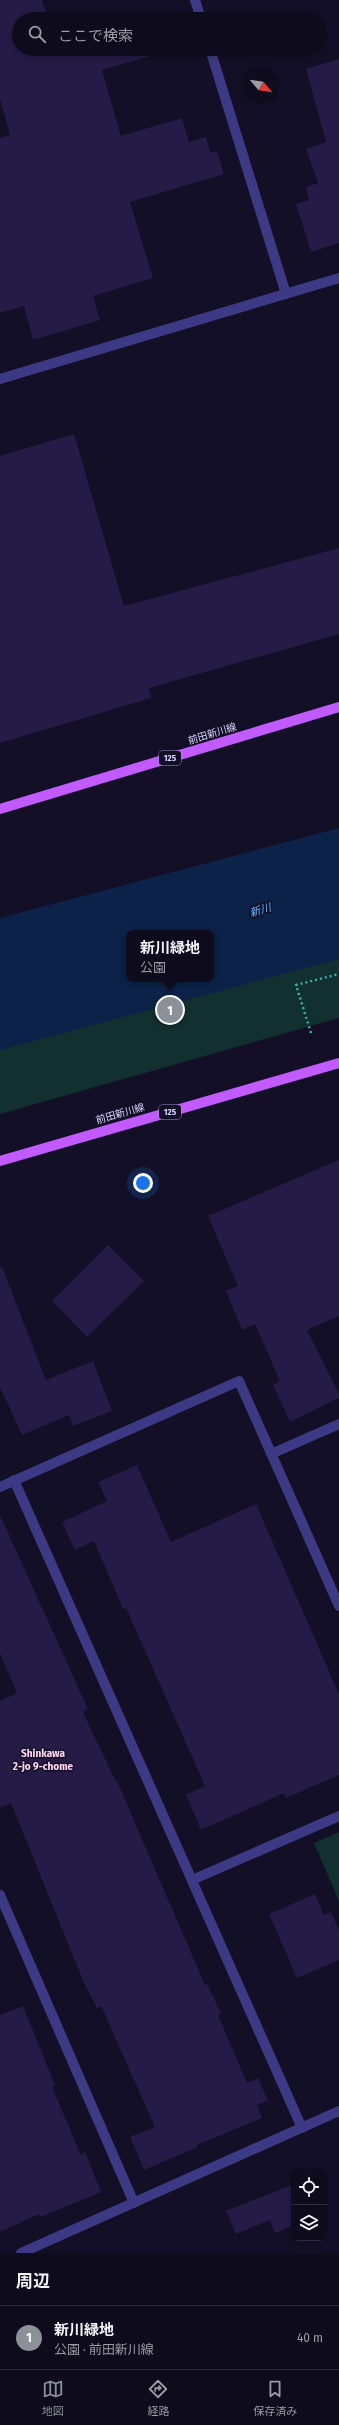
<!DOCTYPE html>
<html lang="ja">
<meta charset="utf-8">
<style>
:root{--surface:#0e0b1c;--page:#171425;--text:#f1f3f6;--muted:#9b9ba3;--line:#2e2b3b;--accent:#8c9099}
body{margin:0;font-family:"Fira Sans Condensed","Noto Sans JP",sans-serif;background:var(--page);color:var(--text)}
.controls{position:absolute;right:12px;bottom:12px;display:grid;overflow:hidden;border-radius:8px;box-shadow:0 2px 6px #0003}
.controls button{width:36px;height:36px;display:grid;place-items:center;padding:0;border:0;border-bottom:1px solid var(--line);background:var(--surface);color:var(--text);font:20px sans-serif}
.compass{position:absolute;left:243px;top:68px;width:36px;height:36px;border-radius:50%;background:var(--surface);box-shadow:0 2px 6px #0003;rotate:119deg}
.you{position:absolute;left:143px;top:1183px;width:14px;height:14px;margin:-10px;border:3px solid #fff;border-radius:50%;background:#1a73e8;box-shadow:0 0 0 6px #1a73e833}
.badge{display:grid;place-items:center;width:26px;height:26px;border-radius:50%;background:var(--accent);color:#fff;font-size:13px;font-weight:700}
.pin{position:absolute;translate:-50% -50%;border:2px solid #fff;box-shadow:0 1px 4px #0006}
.popup{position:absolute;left:126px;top:930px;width:88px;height:52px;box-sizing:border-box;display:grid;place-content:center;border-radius:8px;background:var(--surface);filter:drop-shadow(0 1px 3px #0005);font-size:13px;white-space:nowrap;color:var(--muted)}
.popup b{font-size:15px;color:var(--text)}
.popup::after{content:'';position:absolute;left:50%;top:100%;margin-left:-8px;border:8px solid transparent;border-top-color:var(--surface)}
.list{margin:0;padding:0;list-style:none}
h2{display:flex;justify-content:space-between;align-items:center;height:52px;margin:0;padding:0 16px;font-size:17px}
h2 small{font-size:13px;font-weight:400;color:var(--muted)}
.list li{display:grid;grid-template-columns:26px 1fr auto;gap:12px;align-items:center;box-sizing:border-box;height:64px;padding:0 16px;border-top:1px solid var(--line)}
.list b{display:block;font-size:15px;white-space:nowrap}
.list p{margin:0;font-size:13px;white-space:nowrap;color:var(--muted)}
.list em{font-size:13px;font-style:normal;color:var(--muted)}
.icon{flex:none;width:22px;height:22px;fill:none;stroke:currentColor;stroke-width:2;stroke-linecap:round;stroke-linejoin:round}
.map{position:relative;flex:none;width:339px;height:2253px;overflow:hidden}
.search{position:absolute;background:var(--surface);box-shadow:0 2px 6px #0003;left:12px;right:12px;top:12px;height:44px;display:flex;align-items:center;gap:10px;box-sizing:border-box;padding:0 14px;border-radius:22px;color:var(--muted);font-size:15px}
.sheet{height:116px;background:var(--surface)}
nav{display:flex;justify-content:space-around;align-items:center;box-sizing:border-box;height:56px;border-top:1px solid var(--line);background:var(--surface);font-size:11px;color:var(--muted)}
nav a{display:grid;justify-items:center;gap:2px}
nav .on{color:var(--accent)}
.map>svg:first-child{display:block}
.green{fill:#12302f}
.water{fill:#0c2248;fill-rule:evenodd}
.building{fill:#241b47}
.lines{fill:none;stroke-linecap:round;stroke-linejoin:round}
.path{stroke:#2fb8b0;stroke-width:2.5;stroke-dasharray:2 3;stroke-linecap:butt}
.minor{stroke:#3d3a85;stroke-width:10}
.major{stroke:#c25bff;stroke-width:10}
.labels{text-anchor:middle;stroke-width:3;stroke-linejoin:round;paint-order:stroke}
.shield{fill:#130f26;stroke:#9e99be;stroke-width:1}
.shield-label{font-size:9px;font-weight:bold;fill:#d9d4ff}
.street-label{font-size:10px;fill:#d9d4ff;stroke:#130f26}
.water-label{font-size:11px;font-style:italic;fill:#62b6ff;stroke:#130f26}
.neighbourhood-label{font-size:11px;font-weight:bold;fill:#ffd6f0;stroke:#130f26}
</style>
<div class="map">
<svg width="339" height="2253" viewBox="0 0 339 2253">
<rect width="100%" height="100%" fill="#130f26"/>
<path class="green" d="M 339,902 L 339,1018 L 0,1114 L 0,1001 L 129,979 L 211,979 Z
M 339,1832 L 339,1901 L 314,1843 Z"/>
<path class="water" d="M 339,828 L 339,959 L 0,1050 L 0,918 ZM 129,933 L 211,933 L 211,979 L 129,979 Z"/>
<path class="building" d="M 0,0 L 42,0 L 48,19 L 19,19 L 19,49 L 155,49 L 157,54 L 102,70 L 121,136 L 182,118 L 189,142 L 206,137 L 211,153 L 217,151 L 224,174 L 130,202 L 153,278 L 93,296 L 100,320 L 33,340 L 24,306 L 0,313 L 0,138 L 10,135 L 0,99 Z
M 339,59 L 339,243 L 311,252 L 296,204 L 309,200 L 306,187 L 318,183 L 306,149 L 326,142 L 306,69 Z
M 74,434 L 124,606 L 339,548 L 339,634 L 149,688 L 151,698 L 0,743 L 0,456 Z
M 339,1160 L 339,1316 L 307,1330 L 339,1394 L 339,1398 L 290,1422 L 273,1385 L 280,1381 L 255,1324 L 242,1330 L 226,1291 L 238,1286 L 208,1216 Z
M 108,1245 L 144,1281 L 87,1337 L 52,1301 Z
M 2,1267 L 46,1380 L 93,1361 L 112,1411 L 73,1426 L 69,1415 L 22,1435 L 0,1387 L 0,1268 Z
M 137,1465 L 171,1542 L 256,1504 L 339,1694 L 339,1775 L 286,1798 L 284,1793 L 201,1830 L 186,1795 L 205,1786 L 126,1608 L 123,1609 L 94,1541 L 75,1550 L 62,1522 L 107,1501 L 98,1482 Z
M 0,1515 L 88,1709 L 83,1712 L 116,1782 L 117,1781 L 205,1985 L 207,1984 L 221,2013 L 218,2015 L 247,2083 L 258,2078 L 268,2100 L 257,2105 L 262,2118 L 197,2145 L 198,2147 L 144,2170 L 130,2137 L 155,2127 L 101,2006 L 97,2008 L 84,1983 L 11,1803 L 0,1808 L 0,1701 L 17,1693 L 0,1653 Z
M 315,1894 L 324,1915 L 331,1912 L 339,1930 L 339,1960 L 297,1978 L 269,1914 Z
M 23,2006 L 55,2085 L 52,2087 L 81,2155 L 85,2152 L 101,2192 L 41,2217 L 39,2214 L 0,2232 L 0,2015 Z
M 294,2184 L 294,2225 L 275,2233 L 270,2220 L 236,2234 L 226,2211 Z"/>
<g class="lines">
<path class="path" d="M 311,1033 L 296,985 L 339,974"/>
<path class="minor" d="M 195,0 L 201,19
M 210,49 L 286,294
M 0,379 L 339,278
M 271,1454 L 339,1424
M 14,1480 L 302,2128
M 0,1487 L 239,1381 L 339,1606
M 192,1880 L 339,1816
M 0,1895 L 134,2203
M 21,2253 L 339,2111"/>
<path class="major" d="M 0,809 L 339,707
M 0,1161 L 339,1063"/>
</g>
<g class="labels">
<g class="shield">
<rect x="159" y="751" width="22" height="14" rx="3"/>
<rect x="159" y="1105" width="22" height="14" rx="3"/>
</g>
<g class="shield-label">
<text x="170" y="761">125</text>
<text x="170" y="1115">125</text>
</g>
<g class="street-label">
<text transform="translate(212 733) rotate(-17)" y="4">前田新川線</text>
<text transform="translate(120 1113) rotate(-16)" y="4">前田新川線</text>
</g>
<g class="water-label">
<text transform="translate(260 910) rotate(-17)" y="4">新川</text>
</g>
<g class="neighbourhood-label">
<text x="43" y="1757">Shinkawa<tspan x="43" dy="13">2-jo 9-chome</tspan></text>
</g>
</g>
</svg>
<div class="controls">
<button><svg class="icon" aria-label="locate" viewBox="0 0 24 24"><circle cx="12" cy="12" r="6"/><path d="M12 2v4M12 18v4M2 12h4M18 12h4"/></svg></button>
<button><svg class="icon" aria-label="layers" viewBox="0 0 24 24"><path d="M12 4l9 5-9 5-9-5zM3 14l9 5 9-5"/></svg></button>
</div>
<svg class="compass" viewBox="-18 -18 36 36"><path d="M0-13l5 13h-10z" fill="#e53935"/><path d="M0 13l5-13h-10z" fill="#9b9ba3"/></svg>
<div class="you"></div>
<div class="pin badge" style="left:170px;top:1010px">1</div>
<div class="popup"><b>新川緑地</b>公園</div>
<div class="search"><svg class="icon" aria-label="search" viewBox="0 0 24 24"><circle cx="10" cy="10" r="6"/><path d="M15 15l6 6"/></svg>ここで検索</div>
</div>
<section class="sheet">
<h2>周辺<small></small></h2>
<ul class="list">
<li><span class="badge">1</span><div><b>新川緑地</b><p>公園 · 前田新川線</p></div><em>40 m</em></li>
</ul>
</section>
<nav>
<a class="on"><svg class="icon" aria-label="map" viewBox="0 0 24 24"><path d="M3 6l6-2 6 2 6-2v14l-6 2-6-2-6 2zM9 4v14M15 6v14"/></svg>地図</a>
<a><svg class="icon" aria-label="directions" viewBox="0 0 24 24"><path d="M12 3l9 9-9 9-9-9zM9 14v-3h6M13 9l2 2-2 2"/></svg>経路</a>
<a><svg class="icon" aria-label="saved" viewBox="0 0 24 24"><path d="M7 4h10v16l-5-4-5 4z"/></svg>保存済み</a>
</nav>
